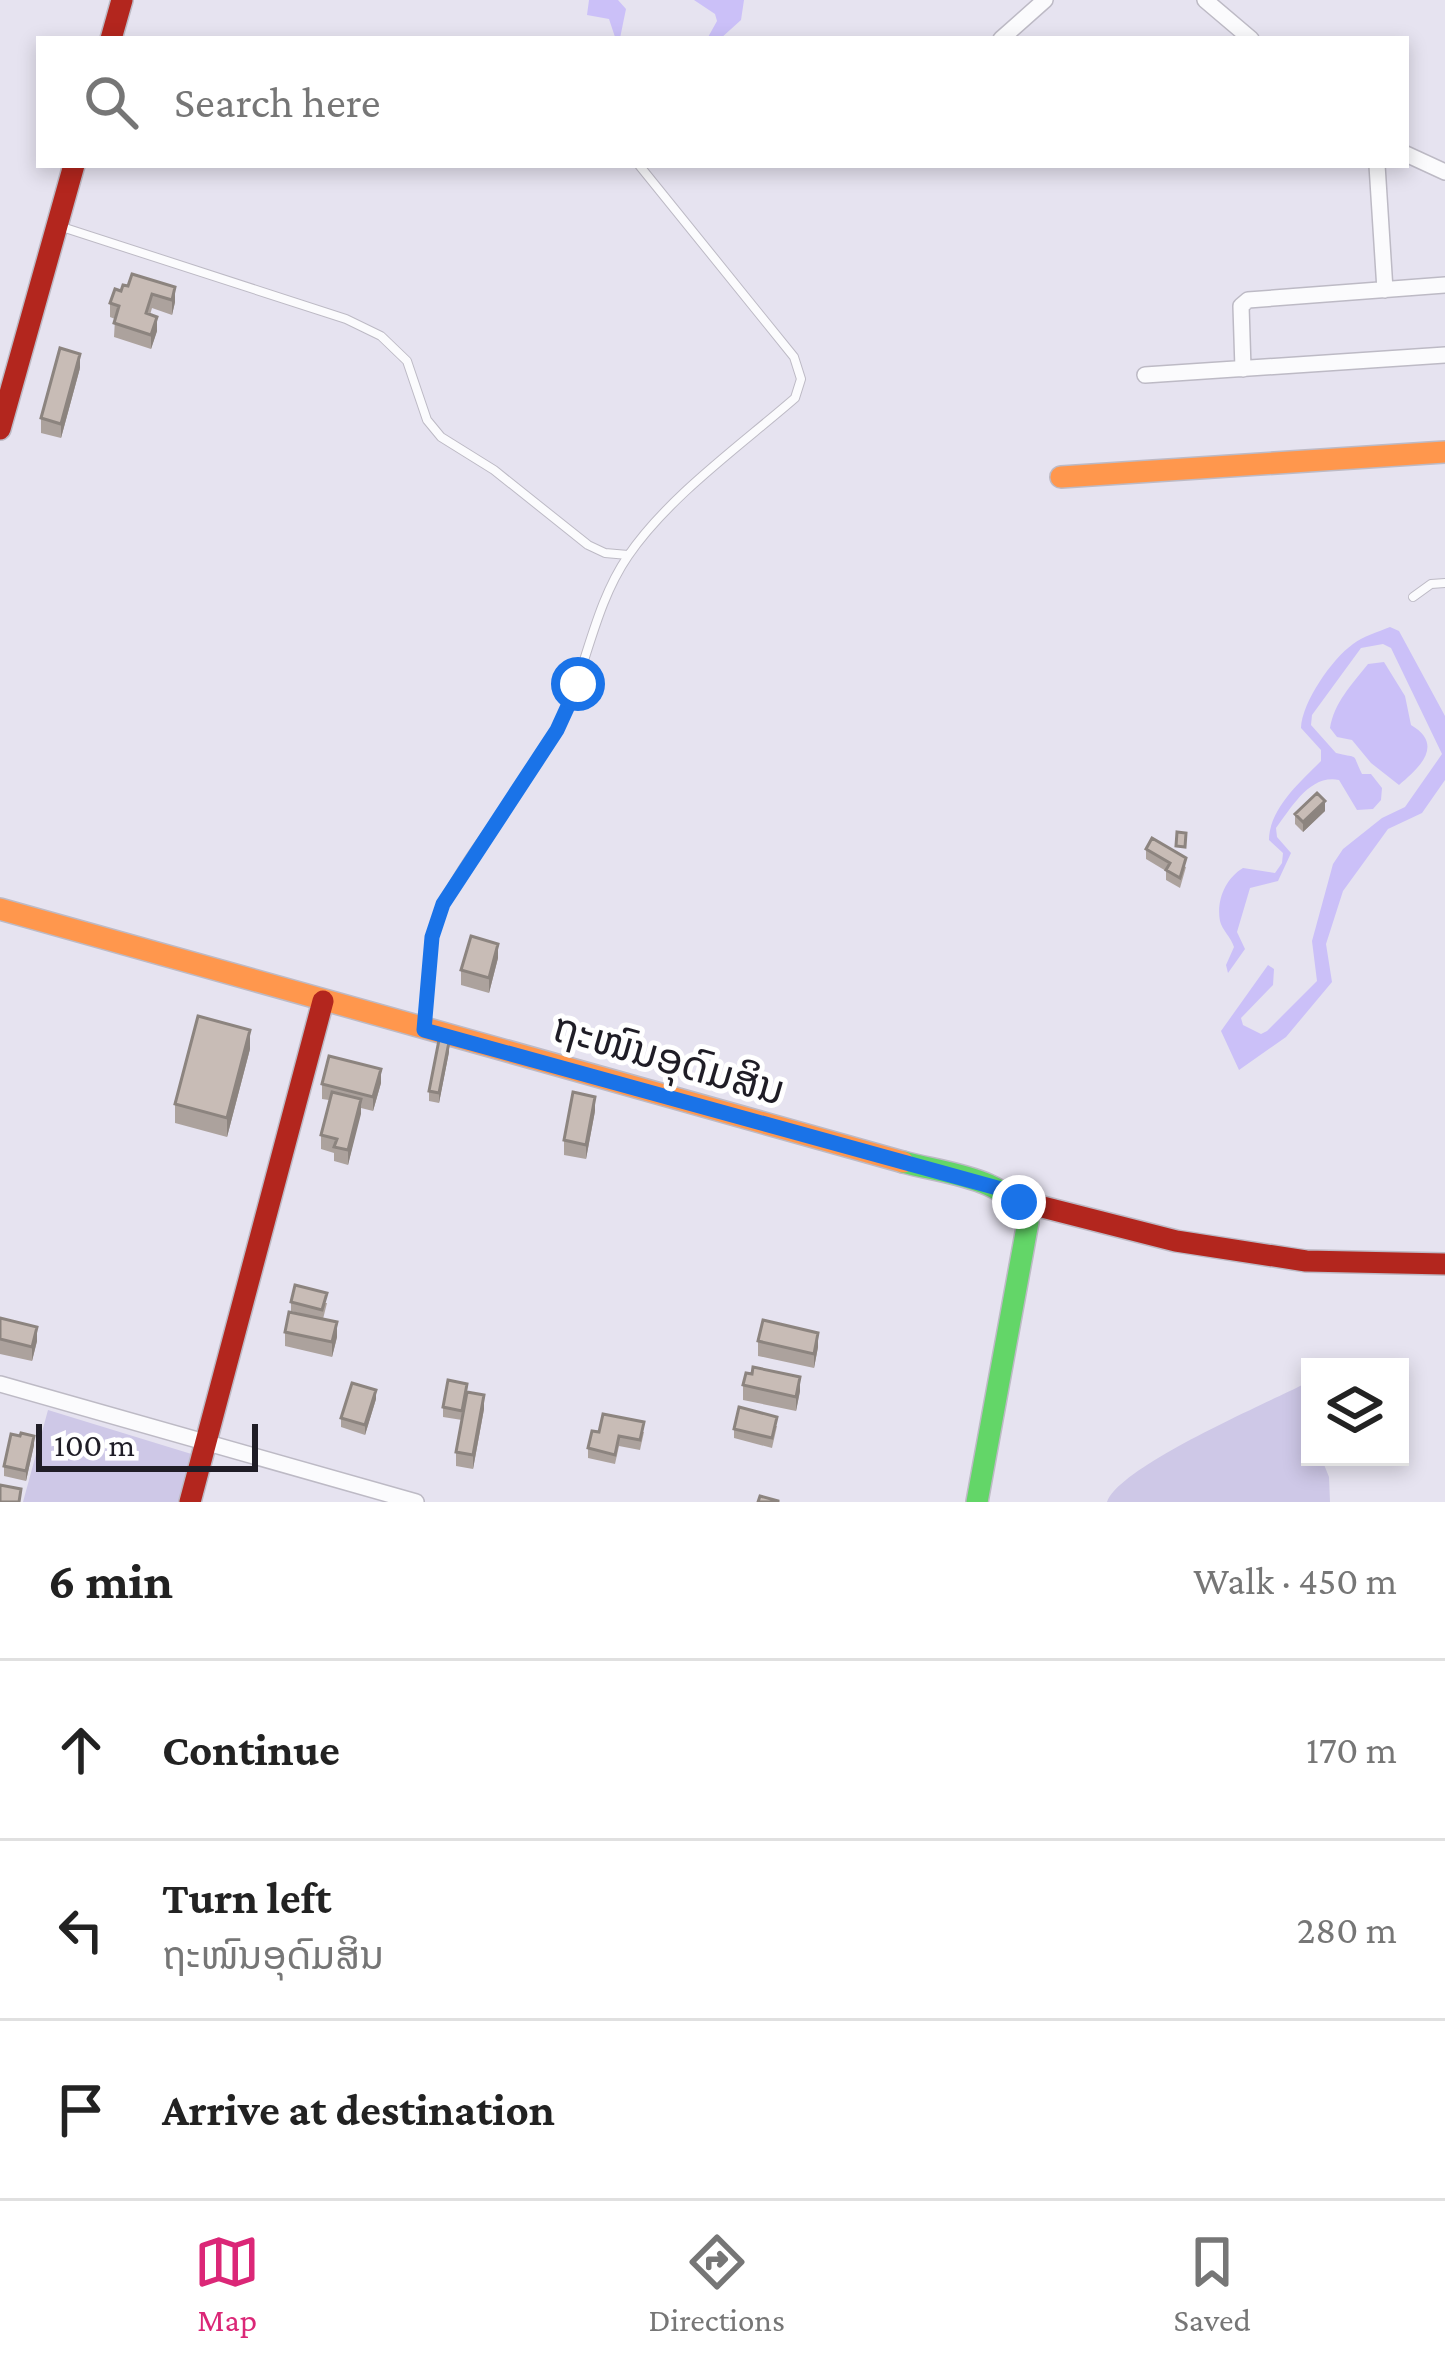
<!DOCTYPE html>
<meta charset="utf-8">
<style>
:root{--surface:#fff;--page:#f2f2f2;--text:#222;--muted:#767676;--line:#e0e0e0;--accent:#db2777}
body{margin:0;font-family:"Crimson Pro","Noto Sans Lao",serif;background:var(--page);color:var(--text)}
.controls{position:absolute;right:36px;bottom:36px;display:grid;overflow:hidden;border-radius:0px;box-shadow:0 6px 18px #0003}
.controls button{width:108px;height:108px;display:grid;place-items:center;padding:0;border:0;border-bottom:3px solid var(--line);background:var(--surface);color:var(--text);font:60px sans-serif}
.scale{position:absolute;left:36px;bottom:30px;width:222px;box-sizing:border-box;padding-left:12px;border:6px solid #1f1d26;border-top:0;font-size:33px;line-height:42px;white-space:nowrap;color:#1f1d26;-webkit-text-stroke:9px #fff;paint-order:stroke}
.stop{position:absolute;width:36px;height:36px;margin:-27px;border:9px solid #1a73e8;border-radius:50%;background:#fff}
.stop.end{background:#1a73e8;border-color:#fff;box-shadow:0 3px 12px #0008}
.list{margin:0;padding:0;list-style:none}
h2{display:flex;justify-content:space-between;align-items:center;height:156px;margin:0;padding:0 48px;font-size:51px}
h2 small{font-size:39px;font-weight:400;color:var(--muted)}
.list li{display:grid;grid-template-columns:78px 1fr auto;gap:36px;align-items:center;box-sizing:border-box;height:180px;padding:0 48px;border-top:3px solid var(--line)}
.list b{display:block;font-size:45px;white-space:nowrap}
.list p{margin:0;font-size:39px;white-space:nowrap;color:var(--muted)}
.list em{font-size:39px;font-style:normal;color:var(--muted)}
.icon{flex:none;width:66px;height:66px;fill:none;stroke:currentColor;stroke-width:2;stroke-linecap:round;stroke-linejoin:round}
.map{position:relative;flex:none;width:1445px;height:1502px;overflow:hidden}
.search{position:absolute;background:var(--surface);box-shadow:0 6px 18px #0003;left:36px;right:36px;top:36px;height:132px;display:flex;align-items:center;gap:30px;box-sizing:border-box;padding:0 42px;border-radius:0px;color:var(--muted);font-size:45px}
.sheet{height:696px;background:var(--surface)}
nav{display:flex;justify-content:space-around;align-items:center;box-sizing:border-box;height:168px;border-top:3px solid var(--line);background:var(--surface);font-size:33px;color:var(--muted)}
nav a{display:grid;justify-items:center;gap:6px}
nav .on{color:var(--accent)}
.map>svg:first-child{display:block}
.green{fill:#cec8e7}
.water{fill:#cbc0f8}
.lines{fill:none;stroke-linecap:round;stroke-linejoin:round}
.lane-casing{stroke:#bdbac5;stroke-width:10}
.street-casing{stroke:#bdbac5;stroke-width:18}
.fast-casing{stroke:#bdbac5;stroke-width:24}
.slow-casing{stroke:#bdbac5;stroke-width:24}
.jam-casing{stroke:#bdbac5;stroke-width:24}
.lane{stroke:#fbfbfd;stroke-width:8}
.street{stroke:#fbfbfd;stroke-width:15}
.fast{stroke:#63d668;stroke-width:21}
.slow{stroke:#ff974d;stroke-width:21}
.jam{stroke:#b3261e;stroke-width:21}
.wall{fill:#aca29d}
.shaded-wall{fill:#8c847f}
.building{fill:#c8bcb6;stroke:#8c847f;stroke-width:3}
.route{stroke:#1a73e8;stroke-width:15}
.labels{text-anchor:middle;stroke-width:10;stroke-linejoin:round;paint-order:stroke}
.street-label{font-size:42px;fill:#1f1d26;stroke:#fff}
</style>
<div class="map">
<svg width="1445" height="1502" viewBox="0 0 1445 1502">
<rect width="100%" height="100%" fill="#e6e3f0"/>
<path class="green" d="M 1302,1385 L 1310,1399 L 1310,1425 L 1302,1433 L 1310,1457 L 1321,1457 L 1329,1477 L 1330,1502 L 1107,1502 C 1120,1466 1263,1405 1302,1385 Z
M 48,1410 L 198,1456 L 184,1502 L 23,1502 Z"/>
<path class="water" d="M 589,0 L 618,0 L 626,9 L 620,38 L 615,37 L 609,19 L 587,15 Z
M 694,0 L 744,0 L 741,20 L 720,39 L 707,39 L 717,21 L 715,14 Z
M 1390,627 L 1399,631 L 1445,716 L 1445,780 L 1422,813 L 1388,829 L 1343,891 L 1326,944 L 1332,982 L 1286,1037 L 1239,1070 L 1221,1031 L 1268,965 L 1274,969 L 1273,985 L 1241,1018 L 1243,1025 L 1261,1034 L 1267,1031 L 1317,981 L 1312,941 L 1333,864 L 1343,849 L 1382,818 L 1405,807 L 1442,754 L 1391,648 L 1383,644 L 1361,648 L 1312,715 L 1311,725 L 1336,753 C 1361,759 1351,752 1362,774 L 1371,774 L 1382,788 L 1381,800 L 1373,809 L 1357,810 L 1339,780 C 1310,774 1292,807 1276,828 L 1277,837 L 1291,853 L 1278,881 L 1250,888 L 1237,932 L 1245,949 L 1228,973 L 1226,965 L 1234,947 C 1231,937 1222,930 1220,921 C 1216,900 1226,878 1243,868 L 1275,873 L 1282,863 L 1283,853 L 1269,840 C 1269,809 1301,781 1321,761 L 1321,750 L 1301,728 C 1302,702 1332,659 1353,644 C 1363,636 1378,632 1390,627 Z
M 1384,662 L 1405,696 L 1411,725 C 1445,745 1419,768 1399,785 L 1371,763 L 1352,740 L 1337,737 L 1330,728 C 1334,703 1352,684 1368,664 Z"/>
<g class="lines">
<g class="lane-casing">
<path id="lane" d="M 62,227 L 346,319 L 381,336 L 407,361 L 427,420 L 441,437 L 494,470 L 588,545 L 605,553 L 628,555
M 1413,597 L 1431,584 L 1445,583
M 425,1022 C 428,984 426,940 443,904 C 473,841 527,789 559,726 C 586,672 593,607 628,556 C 668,497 741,445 795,398 L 801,379 L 794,357 L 639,165"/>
</g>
<g class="street-casing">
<path id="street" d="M 1205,0 L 1251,39
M 1001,39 L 1045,0
M 1406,154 L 1445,172
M 1377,165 L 1385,290
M 1243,369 L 1241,306 L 1248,300 L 1445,285
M 1145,375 L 1445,355
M 0,1384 L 416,1502"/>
</g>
<g class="fast-casing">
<path id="fast" d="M 903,1162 C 947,1174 1009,1177 1028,1222 L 977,1502"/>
</g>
<g class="slow-casing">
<path id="slow" d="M 1061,477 L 1445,452
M 0,909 L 903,1162"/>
</g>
<g class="jam-casing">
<path id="jam" d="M 111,39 L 122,0
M 0,429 L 74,165
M 1019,1201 L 1176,1241 L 1306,1261 L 1445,1264
M 190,1502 L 323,1001"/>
</g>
<use href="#lane" class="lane"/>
<use href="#street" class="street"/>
<use href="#fast" class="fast"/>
<use href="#slow" class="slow"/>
<use href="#jam" class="jam"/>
</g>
<path class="wall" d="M 123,285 L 175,302 L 172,315 L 152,308 L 150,315 L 157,331 L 151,349 L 114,337 L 115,319 L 110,317 L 110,303 L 121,291 Z
M 80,368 L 61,438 L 41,433 L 41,418 Z
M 1325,811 L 1303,832 L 1295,824 L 1295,814 Z
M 1146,849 L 1186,867 L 1180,888 L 1166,880 L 1166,871 L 1146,859 Z
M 498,958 L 489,993 L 461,985 L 461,970 Z
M 250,1049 L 227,1137 L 175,1123 L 175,1104 Z
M 449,1052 L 439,1103 L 429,1101 L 429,1091 Z
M 381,1083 L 373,1111 L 361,1108 L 348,1165 L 334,1161 L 334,1153 L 321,1149 L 321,1135 L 329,1100 L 322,1099 L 322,1084 Z
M 595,1111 L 586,1159 L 564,1155 L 564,1140 Z
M 291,1302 L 327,1303 L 323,1319 L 337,1337 L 332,1357 L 285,1346 L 285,1332 L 314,1317 L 291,1311 Z
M 0,1318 L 37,1341 L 32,1361 L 0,1354 Z
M 758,1341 L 818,1347 L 814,1368 L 758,1356 Z
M 743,1385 L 800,1391 L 796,1411 L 743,1400 Z
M 467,1392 L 484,1409 L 473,1469 L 456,1466 L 456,1452 L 462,1420 L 443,1417 L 443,1407 Z
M 376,1399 L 365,1435 L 341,1427 L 341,1418 Z
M 777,1426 L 772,1448 L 734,1438 L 734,1429 Z
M 599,1432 L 644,1432 L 640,1450 L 619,1446 L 615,1464 L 588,1458 L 588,1448 Z
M 20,1436 L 34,1445 L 26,1481 L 4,1476 L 4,1466 Z"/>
<path class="shaded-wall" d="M 175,287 L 175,302 L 172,315 L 172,300 Z
M 157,317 L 157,331 L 151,349 L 151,335 Z
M 80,354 L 80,368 L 61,438 L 61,424 Z
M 1325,801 L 1325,811 L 1303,832 L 1303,822 Z
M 498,944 L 498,958 L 489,993 L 489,978 Z
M 250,1030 L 250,1049 L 227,1137 L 227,1118 Z
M 449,1042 L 449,1052 L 439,1103 L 439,1093 Z
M 381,1069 L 381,1083 L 373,1111 L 373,1097 Z
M 595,1097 L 595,1111 L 586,1159 L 586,1145 Z
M 361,1099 L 361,1114 L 348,1165 L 348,1150 Z
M 337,1322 L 337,1337 L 332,1357 L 332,1342 Z
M 37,1327 L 37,1341 L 32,1361 L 32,1347 Z
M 818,1333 L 818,1347 L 814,1368 L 814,1354 Z
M 800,1377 L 800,1391 L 796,1411 L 796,1397 Z
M 376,1390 L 376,1399 L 365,1435 L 365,1425 Z
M 484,1395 L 484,1409 L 473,1469 L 473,1455 Z
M 34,1436 L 34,1445 L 26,1481 L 26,1471 Z"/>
<path class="building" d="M 132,274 L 175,287 L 172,300 L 152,294 L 146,313 L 157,317 L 151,335 L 114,323 L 119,306 L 110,303 L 115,289 L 121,291 L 123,285 L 128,286 Z
M 60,348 L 80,354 L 61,424 L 41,418 Z
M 1317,793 L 1325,801 L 1303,822 L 1295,814 Z
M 1177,832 L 1186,833 L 1185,847 L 1176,846 Z
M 1152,838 L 1186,858 L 1180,878 L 1166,870 L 1170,863 L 1146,849 Z
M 471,936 L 498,944 L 489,978 L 461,970 Z
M 198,1016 L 250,1030 L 227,1118 L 175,1104 Z
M 439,1040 L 449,1042 L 439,1093 L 429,1091 Z
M 329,1056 L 381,1069 L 373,1097 L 322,1084 Z
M 332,1092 L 361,1099 L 348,1150 L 334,1147 L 337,1139 L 321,1135 Z
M 573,1092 L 595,1097 L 586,1145 L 564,1140 Z
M 295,1285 L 327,1293 L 322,1310 L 291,1302 Z
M 289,1312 L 337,1322 L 332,1342 L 285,1332 Z
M 0,1318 L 37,1327 L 32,1347 L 0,1339 Z
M 763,1320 L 818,1333 L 814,1354 L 758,1341 Z
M 753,1367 L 800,1377 L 796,1397 L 743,1385 L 746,1373 L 752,1374 Z
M 448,1380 L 467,1384 L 462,1411 L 443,1407 Z
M 352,1383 L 376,1390 L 365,1425 L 341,1418 Z
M 467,1392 L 484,1395 L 473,1455 L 456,1452 Z
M 739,1407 L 777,1417 L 772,1438 L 734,1429 Z
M 603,1414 L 644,1422 L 640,1440 L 619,1436 L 615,1455 L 588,1448 L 592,1431 L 599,1432 Z
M 21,1433 L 34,1436 L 26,1471 L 4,1466 L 11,1434 L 20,1436 Z
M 0,1485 L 21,1489 L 19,1502 L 0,1502 Z
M 760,1496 L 778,1501 L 778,1502 L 758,1502 Z"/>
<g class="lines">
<path class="route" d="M 578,684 L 557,730 L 443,904 L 432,937 L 424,1030 L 1001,1189 L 1019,1202"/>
</g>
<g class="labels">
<g class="street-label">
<text transform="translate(669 1058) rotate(16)" y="15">ຖະໜົນອຸດົມສິນ</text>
</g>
</g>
</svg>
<div class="controls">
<button><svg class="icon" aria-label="layers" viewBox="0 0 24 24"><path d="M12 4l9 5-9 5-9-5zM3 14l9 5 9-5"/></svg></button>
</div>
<div class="scale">100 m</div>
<div class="stop" style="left:578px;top:684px"></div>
<div class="stop end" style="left:1019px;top:1202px"></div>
<div class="search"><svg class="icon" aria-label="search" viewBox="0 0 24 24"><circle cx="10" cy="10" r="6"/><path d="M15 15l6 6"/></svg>Search here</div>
</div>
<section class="sheet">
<h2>6 min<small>Walk · 450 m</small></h2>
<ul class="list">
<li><svg class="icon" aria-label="ahead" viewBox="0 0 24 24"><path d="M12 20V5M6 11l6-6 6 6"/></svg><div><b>Continue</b></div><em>170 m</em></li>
<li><svg class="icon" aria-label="left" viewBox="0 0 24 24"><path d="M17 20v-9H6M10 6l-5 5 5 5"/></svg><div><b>Turn left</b><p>ຖະໜົນອຸດົມສິນ</p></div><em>280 m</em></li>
<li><svg class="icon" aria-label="arrive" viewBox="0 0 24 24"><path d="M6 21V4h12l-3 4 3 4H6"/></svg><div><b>Arrive at destination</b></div></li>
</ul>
</section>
<nav>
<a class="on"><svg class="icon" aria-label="map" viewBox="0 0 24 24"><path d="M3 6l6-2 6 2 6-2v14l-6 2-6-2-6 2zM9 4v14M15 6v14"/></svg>Map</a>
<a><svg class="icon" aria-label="directions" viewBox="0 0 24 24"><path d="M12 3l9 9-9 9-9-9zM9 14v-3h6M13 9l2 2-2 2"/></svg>Directions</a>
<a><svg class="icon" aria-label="saved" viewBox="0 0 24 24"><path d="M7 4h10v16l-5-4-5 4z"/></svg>Saved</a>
</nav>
